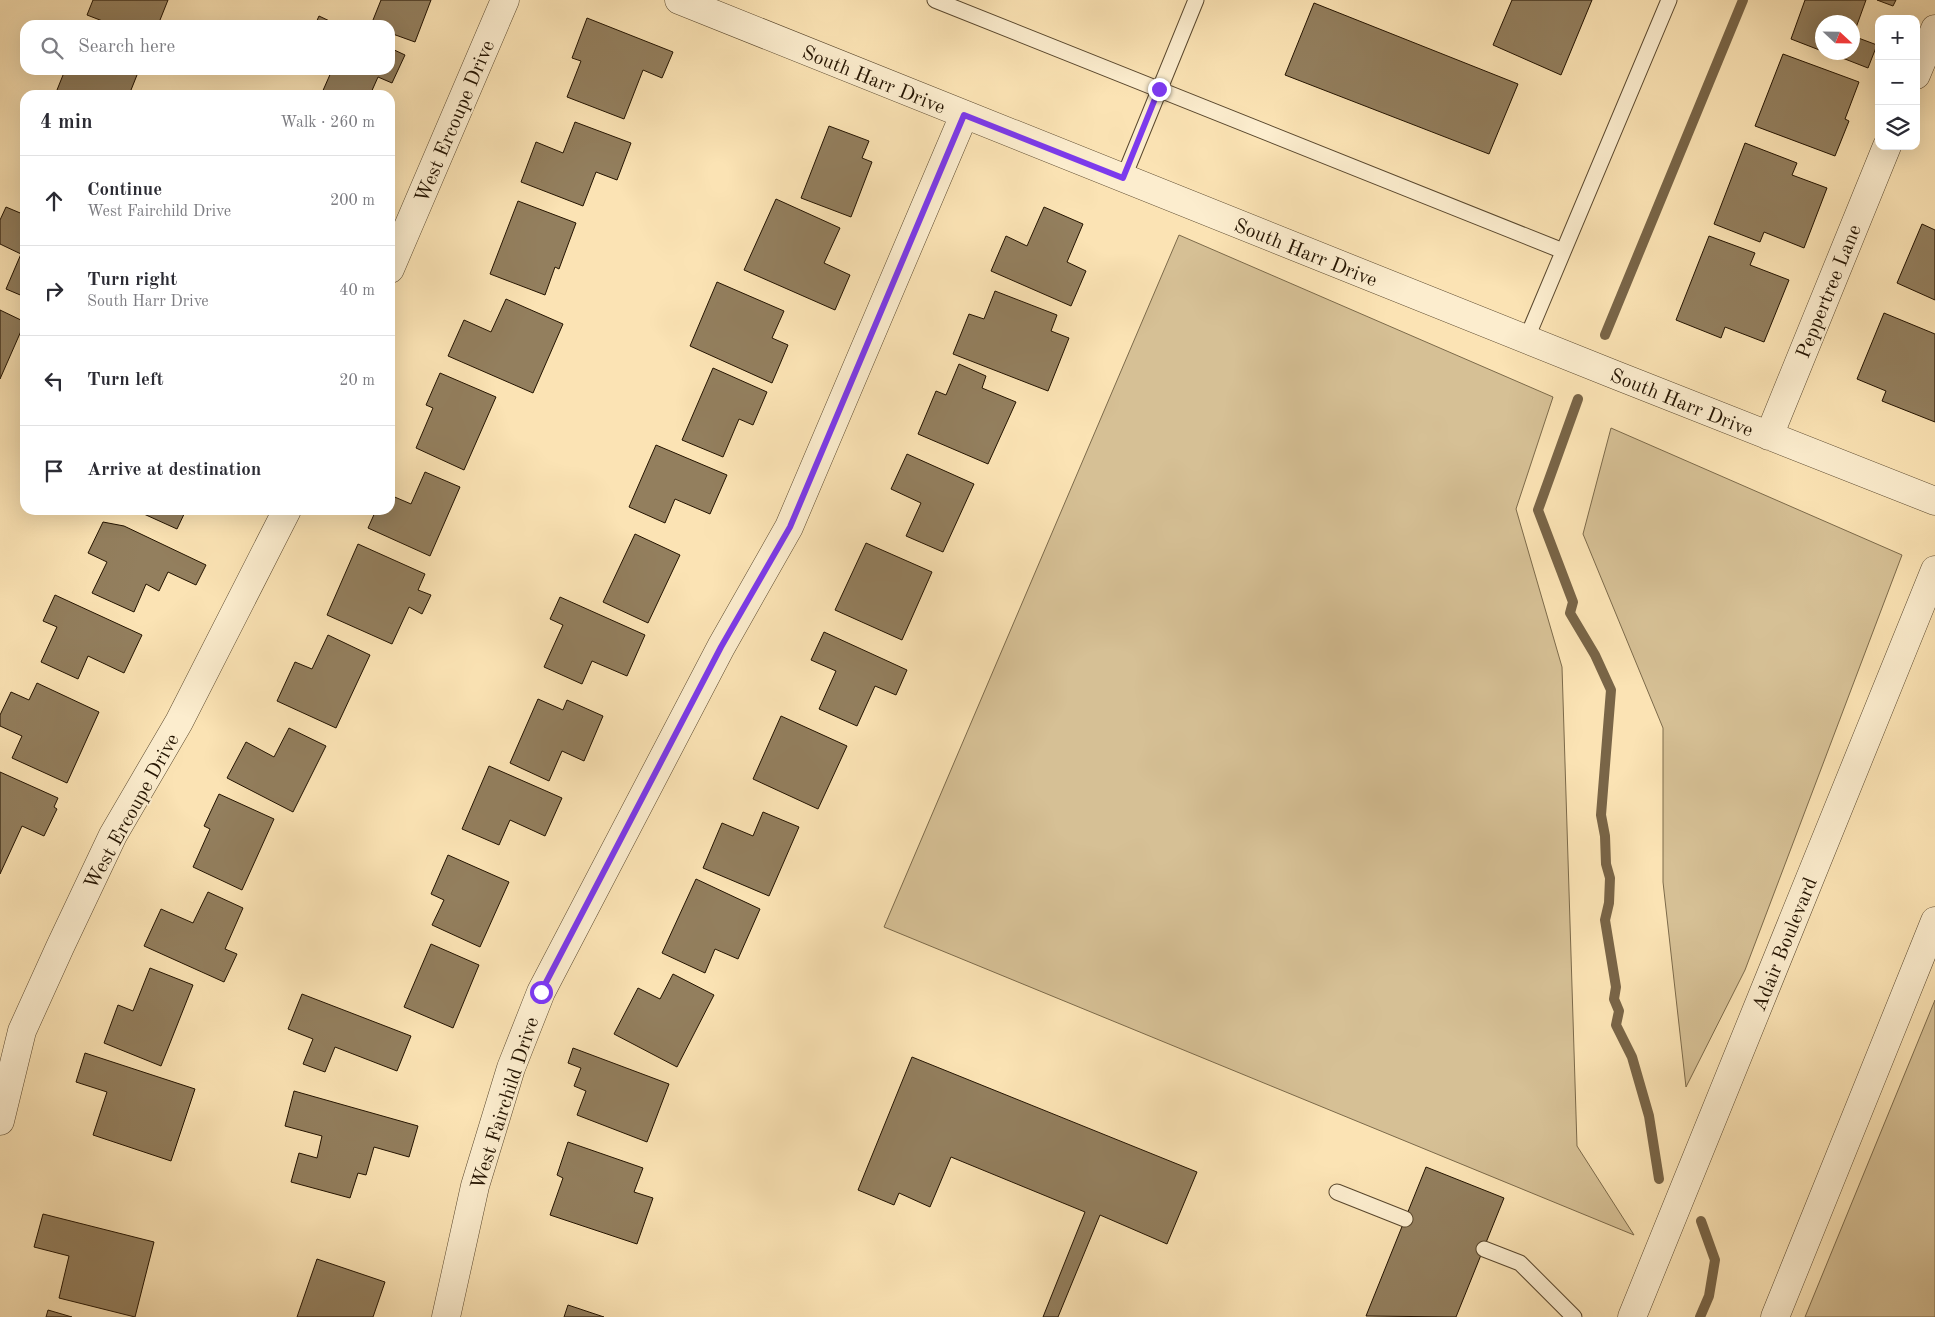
<!DOCTYPE html>
<meta charset="utf-8">
<style>
:root{--surface:#fff;--page:#f2f2f3;--text:#2b2b33;--muted:#7c7c81;--line:#e1e1e2}
body{margin:0;font-family:"Old Standard TT",serif;background:var(--page);color:var(--text)}
.controls{position:absolute;right:15px;top:15px;display:grid;overflow:hidden;border-radius:10px;box-shadow:0 5px 20px #0002}
.controls button{width:45px;height:45px;display:grid;place-items:center;padding:0;border:0;border-bottom:1px solid var(--line);background:var(--surface);color:var(--text);font:25px sans-serif}
.compass{position:absolute;left:1815px;top:15px;width:45px;height:45px;border-radius:50%;background:var(--surface);box-shadow:0 5px 20px #0002;rotate:112deg}
.stop{position:absolute;width:15px;height:15px;margin:-11px;border:4px solid #7c3aed;border-radius:50%;background:#fff}
.stop.end{background:#7c3aed;border-color:#fff;box-shadow:0 1px 5px #0008}
.list{margin:0;padding:0;list-style:none}
h2{display:flex;justify-content:space-between;align-items:center;height:65px;margin:0;padding:0 20px;font-size:21px}
h2 small{font-size:16px;font-weight:400;color:var(--muted)}
.list li{display:grid;grid-template-columns:32px 1fr auto;gap:15px;align-items:center;box-sizing:border-box;height:90px;padding:0 20px;border-top:1px solid var(--line)}
.list b{display:block;font-size:19px;white-space:nowrap}
.list p{margin:0;font-size:16px;white-space:nowrap;color:var(--muted)}
.list em{font-size:16px;font-style:normal;color:var(--muted)}
.icon{flex:none;width:28px;height:28px;fill:none;stroke:currentColor;stroke-width:2;stroke-linecap:round;stroke-linejoin:round}
.map{position:relative;flex:none;width:1935px;height:1317px;overflow:hidden}
.search{position:absolute;background:var(--surface);box-shadow:0 5px 20px #0002;left:20px;top:20px;width:375px;height:55px;display:flex;align-items:center;gap:12px;box-sizing:border-box;padding:0 18px;border-radius:15px;color:var(--muted);font-size:19px}
.panel{position:absolute;background:var(--surface);box-shadow:0 5px 20px #0002;left:20px;top:90px;width:375px;height:425px;border-radius:15px}
.map>svg:first-child{display:block}
.green{fill:#d6c095;stroke:#7c6a4a}
.lines{fill:none;stroke-linecap:round;stroke-linejoin:round}
.stream{stroke:#796547;stroke-width:10}
.building{fill:#937f5e;stroke:#231300}
.service-casing{stroke:#59472d;stroke-width:17}
.minor-casing{stroke:#59472d;stroke-width:29}
.tertiary-casing{stroke:#59472d;stroke-width:29}
.service{stroke:#fcedce;stroke-width:15}
.minor{stroke:#fcedce;stroke-width:28}
.tertiary{stroke:#fcedce;stroke-width:28}
.route{stroke:#7c3aed;stroke-width:6}
.labels{text-anchor:middle;stroke-width:4;stroke-linejoin:round;paint-order:stroke}
.street-label{font-size:20px;fill:#231300;stroke:#fcedce}
</style>
<div class="map">
<svg width="1935" height="1317" viewBox="0 0 1935 1317">
<rect width="100%" height="100%" fill="#fbe3b4"/>
<filter id="stains"><feTurbulence type="fractalNoise" baseFrequency=".004" numOctaves="4"/><feColorMatrix values="0 0 0 0 .2 0 0 0 0 .09 0 0 0 0 .02 0 0 0 .5 -.17"/></filter>
<radialGradient id="worn" r=".72"><stop offset=".6" stop-color="#630" stop-opacity="0"/><stop offset="1" stop-color="#630" stop-opacity=".3"/></radialGradient>
<path class="green" d="M 1179,235 L 1553,397 L 1516,509 L 1562,667 L 1577,1146 L 1634,1235 L 884,927 Z
M 1611,428 L 1902,555 L 1745,970 L 1686,1087 L 1663,882 L 1663,728 L 1583,534 Z
M 1935,1000 L 1935,1317 L 1805,1317 Z"/>
<g class="lines">
<path class="stream" d="M 1605,335 L 1743,0
M 1578,399 L 1538,510 L 1573,602 L 1570,613 L 1595,655 L 1611,690 L 1601,815 L 1605,836 L 1606,864 L 1610,878 L 1609,903 L 1605,920 L 1616,987 L 1614,999 L 1619,1011 L 1616,1025 L 1632,1057 L 1649,1116 L 1659,1179
M 1700,1317 L 1709,1296 L 1715,1260 L 1701,1221"/>
</g>
<path class="building" d="M 93,0 L 168,0 L 158,25 L 113,25 L 87,15 Z
M 381,0 L 431,0 L 415,42 L 390,33 L 390,25 L 371,25 Z
M 1512,0 L 1592,0 L 1561,75 L 1493,45 Z
M 1805,0 L 1866,0 L 1853,36 L 1877,45 L 1868,68 L 1827,52 L 1852,52 L 1852,22 L 1822,22 L 1822,51 L 1791,39 Z
M 1877,0 L 1896,0 L 1893,6 Z
M 1314,3 L 1518,84 L 1489,154 L 1285,75 Z
M 319,16 L 338,25 L 315,25 Z
M 587,18 L 673,52 L 662,78 L 643,70 L 624,119 L 567,97 L 581,61 L 572,58 Z
M 390,48 L 405,55 L 392,83 L 378,77 L 370,95 L 321,95 L 332,70 L 390,70 Z
M 1783,54 L 1859,82 L 1845,119 L 1849,121 L 1835,156 L 1755,126 Z
M 65,70 L 139,70 L 129,95 L 55,95 Z
M 575,122 L 631,143 L 617,180 L 596,172 L 583,206 L 521,182 L 536,142 L 563,153 Z
M 829,126 L 869,141 L 862,158 L 872,162 L 851,217 L 801,198 Z
M 1745,143 L 1797,163 L 1792,175 L 1827,188 L 1804,248 L 1764,232 L 1760,242 L 1714,224 Z
M 776,199 L 840,228 L 824,263 L 850,275 L 835,310 L 744,270 Z
M 518,201 L 576,223 L 559,269 L 555,267 L 545,295 L 490,274 Z
M 6,207 L 25,215 L 25,297 L 6,289 L 21,254 L 0,244 L 0,220 Z
M 1044,207 L 1083,224 L 1067,262 L 1086,271 L 1071,306 L 991,271 L 1006,236 L 1027,246 Z
M 1922,224 L 1935,230 L 1935,300 L 1897,283 Z
M 1709,236 L 1755,253 L 1750,265 L 1789,280 L 1764,342 L 1725,327 L 1721,338 L 1676,320 Z
M 717,282 L 784,311 L 772,338 L 788,345 L 772,383 L 690,346 Z
M 995,291 L 1057,315 L 1051,331 L 1069,338 L 1048,391 L 953,354 L 969,314 L 984,319 Z
M 506,299 L 563,324 L 533,393 L 448,356 L 464,320 L 491,332 Z
M 0,310 L 25,322 L 0,379 Z
M 1884,313 L 1935,334 L 1935,422 L 1882,401 L 1886,391 L 1857,379 Z
M 959,364 L 986,376 L 982,388 L 1016,402 L 988,464 L 918,434 L 936,391 L 946,395 Z
M 713,368 L 767,392 L 753,425 L 739,419 L 723,457 L 682,440 Z
M 440,373 L 496,397 L 464,470 L 416,448 L 433,408 L 426,405 Z
M 656,445 L 727,475 L 710,514 L 675,499 L 665,523 L 629,507 Z
M 907,454 L 974,484 L 943,552 L 906,536 L 921,503 L 891,489 Z
M 425,472 L 460,487 L 430,556 L 368,528 L 376,510 L 390,510 L 390,495 L 411,504 Z
M 135,510 L 186,510 L 177,529 Z
M 103,522 L 124,526 L 206,565 L 196,585 L 168,572 L 159,591 L 146,584 L 134,612 L 92,593 L 107,562 L 88,553 Z
M 635,534 L 680,555 L 648,623 L 603,602 Z
M 866,543 L 932,572 L 902,640 L 835,610 Z
M 358,544 L 425,574 L 418,590 L 431,595 L 422,614 L 409,607 L 392,644 L 327,615 Z
M 55,595 L 142,635 L 124,673 L 88,656 L 78,679 L 41,662 L 57,627 L 43,621 Z
M 560,597 L 645,635 L 627,676 L 592,661 L 582,684 L 544,667 L 563,625 L 550,619 Z
M 824,632 L 907,670 L 896,695 L 875,686 L 857,726 L 819,709 L 836,671 L 811,660 Z
M 328,635 L 370,655 L 336,728 L 277,701 L 295,662 L 312,669 Z
M 37,683 L 99,712 L 67,783 L 12,758 L 22,736 L 0,726 L 0,715 L 11,692 L 29,700 Z
M 538,699 L 563,710 L 567,700 L 603,716 L 584,761 L 562,751 L 549,781 L 510,763 Z
M 781,716 L 847,746 L 818,809 L 753,779 Z
M 289,728 L 326,746 L 293,812 L 227,778 L 246,742 L 274,757 Z
M 489,766 L 562,798 L 545,836 L 510,820 L 499,845 L 462,829 Z
M 0,772 L 58,798 L 54,807 L 57,809 L 44,836 L 22,826 L 0,874 Z
M 219,794 L 274,819 L 242,890 L 193,867 L 210,829 L 204,826 Z
M 763,812 L 799,827 L 769,896 L 703,868 L 722,823 L 753,836 Z
M 448,855 L 509,882 L 480,947 L 432,925 L 444,900 L 431,894 Z
M 696,879 L 760,909 L 738,959 L 715,949 L 705,973 L 662,953 Z
M 208,892 L 243,908 L 225,949 L 237,954 L 224,982 L 144,946 L 161,909 L 193,923 Z
M 431,944 L 479,965 L 453,1028 L 404,1007 Z
M 150,968 L 193,985 L 161,1066 L 104,1043 L 118,1005 L 133,1011 Z
M 673,974 L 714,995 L 677,1067 L 614,1034 L 638,988 L 660,999 Z
M 302,994 L 411,1036 L 397,1071 L 335,1047 L 325,1072 L 303,1064 L 313,1039 L 288,1029 Z
M 573,1048 L 669,1084 L 647,1142 L 577,1115 L 586,1091 L 574,1086 L 581,1068 L 568,1063 Z
M 85,1053 L 195,1089 L 171,1161 L 93,1135 L 107,1092 L 76,1082 Z
M 912,1057 L 1197,1172 L 1167,1244 L 1100,1215 L 1058,1317 L 1043,1317 L 1085,1212 L 951,1157 L 930,1207 L 899,1193 L 894,1205 L 858,1190 Z
M 294,1091 L 418,1126 L 409,1157 L 374,1147 L 366,1175 L 358,1173 L 350,1198 L 291,1182 L 299,1153 L 317,1158 L 322,1136 L 285,1126 Z
M 568,1142 L 643,1168 L 634,1192 L 653,1198 L 637,1244 L 550,1215 L 563,1178 L 557,1175 Z
M 1426,1167 L 1504,1198 L 1456,1317 L 1366,1316 Z
M 43,1214 L 154,1242 L 135,1317 L 59,1298 L 69,1256 L 34,1247 Z
M 317,1259 L 385,1282 L 373,1317 L 297,1317 Z
M 568,1305 L 604,1317 L 564,1317 Z
M 48,1310 L 72,1317 L 46,1317 Z"/>
<g class="lines">
<g class="service-casing">
<path id="service" d="M 935,0 L 1563,251
M 1123,179 L 1196,0
M 1526,340 L 1669,0
M 1337,1192 L 1405,1219
M 1484,1249 L 1520,1263 L 1574,1317"/>
</g>
<g class="minor-casing">
<path id="minor" d="M 679,0 L 1613,374 L 1935,501
M 1916,75 L 1935,29
M 390,269 L 505,0
M 1769,436 L 1887,146
M 0,1121 L 22,1031 L 60,947 L 113,835 L 179,722 L 287,510
M 446,1317 L 475,1186 L 511,1068 L 541,992 L 721,647 L 789,527 L 964,115"/>
</g>
<g class="tertiary-casing">
<path id="tertiary" d="M 1632,1317 L 1935,570
M 1775,1317 L 1935,921"/>
</g>
<use href="#service" class="service"/>
<use href="#minor" class="minor"/>
<use href="#tertiary" class="tertiary"/>
</g>
<g class="lines">
<path class="route" d="M 541,992 L 721,647 L 790,527 L 964,115 L 1123,178 L 1159,89"/>
</g>
<g class="labels">
<g class="street-label">
<text transform="translate(874 79) rotate(22)" y="7">South Harr Drive</text>
<text transform="translate(454 121) rotate(-67)" y="7">West Ercoupe Drive</text>
<text transform="translate(1306 252) rotate(22)" y="7">South Harr Drive</text>
<text transform="translate(1828 291) rotate(-68)" y="7">Peppertree Lane</text>
<text transform="translate(1682 402) rotate(22)" y="7">South Harr Drive</text>
<text transform="translate(131 811) rotate(-61)" y="7">West Ercoupe Drive</text>
<text transform="translate(1784 944) rotate(-68)" y="7">Adair Boulevard</text>
<text transform="translate(504 1103) rotate(-72)" y="7">West Fairchild Drive</text>
</g>
</g>
<rect width="100%" height="100%" filter="url(#stains)"/>
<rect width="100%" height="100%" fill="url(#worn)"/>
</svg>
<div class="controls">
<button>+</button>
<button>−</button>
<button><svg class="icon" aria-label="layers" viewBox="0 0 24 24"><path d="M12 4l9 5-9 5-9-5zM3 14l9 5 9-5"/></svg></button>
</div>
<svg class="compass" viewBox="-18 -18 36 36"><path d="M0-13l5 13h-10z" fill="#e53935"/><path d="M0 13l5-13h-10z" fill="#7c7c81"/></svg>
<div class="stop" style="left:541px;top:992px"></div>
<div class="stop end" style="left:1159px;top:89px"></div>
<div class="search"><svg class="icon" aria-label="search" viewBox="0 0 24 24"><circle cx="10" cy="10" r="6"/><path d="M15 15l6 6"/></svg>Search here</div>
<section class="panel">
<h2>4 min<small>Walk · 260 m</small></h2>
<ul class="list">
<li><svg class="icon" aria-label="ahead" viewBox="0 0 24 24"><path d="M12 20V5M6 11l6-6 6 6"/></svg><div><b>Continue</b><p>West Fairchild Drive</p></div><em>200 m</em></li>
<li><svg class="icon" aria-label="right" viewBox="0 0 24 24"><path d="M7 20v-9h11M14 6l5 5-5 5"/></svg><div><b>Turn right</b><p>South Harr Drive</p></div><em>40 m</em></li>
<li><svg class="icon" aria-label="left" viewBox="0 0 24 24"><path d="M17 20v-9H6M10 6l-5 5 5 5"/></svg><div><b>Turn left</b></div><em>20 m</em></li>
<li><svg class="icon" aria-label="arrive" viewBox="0 0 24 24"><path d="M6 21V4h12l-3 4 3 4H6"/></svg><div><b>Arrive at destination</b></div></li>
</ul>
</section>
</div>
